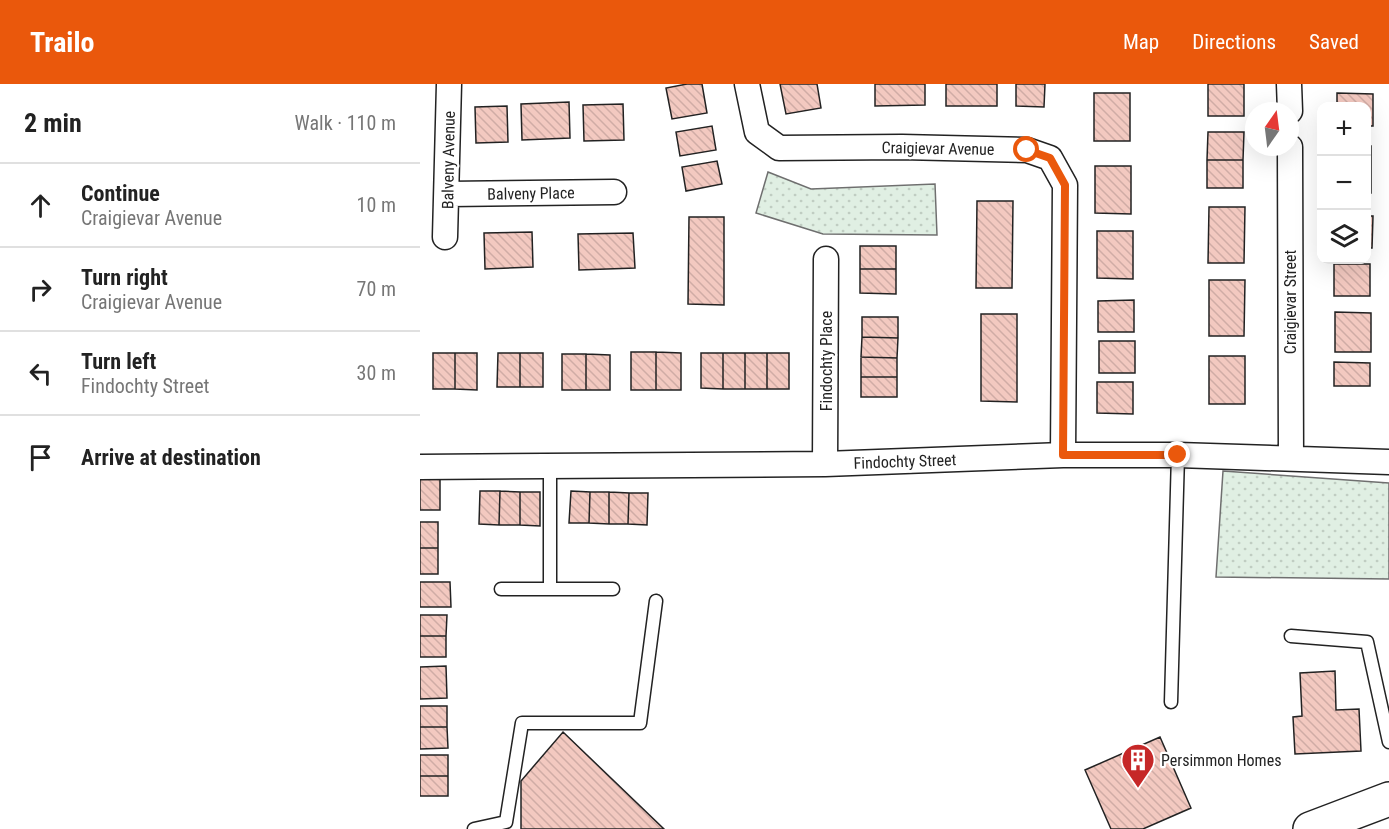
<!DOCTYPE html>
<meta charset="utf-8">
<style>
:root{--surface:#fff;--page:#f6f6f6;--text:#222;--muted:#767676;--line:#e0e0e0;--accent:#ea580c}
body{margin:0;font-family:"Roboto Condensed",sans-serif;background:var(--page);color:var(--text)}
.controls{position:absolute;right:18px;top:18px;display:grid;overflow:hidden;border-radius:12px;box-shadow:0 6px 24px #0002}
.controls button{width:54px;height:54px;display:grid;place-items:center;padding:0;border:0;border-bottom:2px solid var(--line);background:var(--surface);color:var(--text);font:30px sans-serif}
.compass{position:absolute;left:825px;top:18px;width:54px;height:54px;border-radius:50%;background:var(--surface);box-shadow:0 6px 24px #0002;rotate:14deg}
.stop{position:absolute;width:18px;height:18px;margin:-14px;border:4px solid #ea580c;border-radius:50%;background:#fff}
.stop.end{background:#ea580c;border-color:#fff;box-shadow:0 2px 6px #0008}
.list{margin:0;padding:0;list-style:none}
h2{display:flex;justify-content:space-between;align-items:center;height:78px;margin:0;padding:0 24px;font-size:26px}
h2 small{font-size:20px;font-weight:400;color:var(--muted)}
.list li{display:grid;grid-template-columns:39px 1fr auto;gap:18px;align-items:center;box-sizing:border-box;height:84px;padding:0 24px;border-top:2px solid var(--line)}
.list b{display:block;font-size:22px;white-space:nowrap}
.list p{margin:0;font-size:20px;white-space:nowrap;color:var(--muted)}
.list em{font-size:20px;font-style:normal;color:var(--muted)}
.icon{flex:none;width:33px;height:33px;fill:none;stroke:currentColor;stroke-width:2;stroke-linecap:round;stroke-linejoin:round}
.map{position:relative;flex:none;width:969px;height:745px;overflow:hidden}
header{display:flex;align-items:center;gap:36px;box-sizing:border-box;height:84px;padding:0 30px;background:var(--accent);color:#fff}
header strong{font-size:28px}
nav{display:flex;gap:33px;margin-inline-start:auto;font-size:21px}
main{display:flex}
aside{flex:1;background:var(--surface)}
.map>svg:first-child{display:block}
.grass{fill:url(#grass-dots);stroke:#6f6f6f;stroke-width:1.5}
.building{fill:url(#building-back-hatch);stroke:#222;stroke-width:1.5}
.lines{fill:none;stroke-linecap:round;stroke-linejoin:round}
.lane-casing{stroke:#222;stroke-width:15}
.street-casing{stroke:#222;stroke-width:27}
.secondary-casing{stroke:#222;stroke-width:36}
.lane{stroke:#fff;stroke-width:12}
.street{stroke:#fff;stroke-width:24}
.secondary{stroke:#fff;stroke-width:33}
.route{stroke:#ea580c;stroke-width:8}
.labels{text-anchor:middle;stroke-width:4.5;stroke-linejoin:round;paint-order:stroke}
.street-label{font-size:16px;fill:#222;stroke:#fff}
.poi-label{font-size:16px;fill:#222;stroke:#fff;text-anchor:start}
</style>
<header>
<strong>Trailo</strong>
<nav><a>Map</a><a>Directions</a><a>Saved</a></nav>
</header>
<main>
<aside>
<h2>2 min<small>Walk · 110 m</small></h2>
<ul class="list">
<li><svg class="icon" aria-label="ahead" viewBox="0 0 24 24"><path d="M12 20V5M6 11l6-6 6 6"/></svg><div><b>Continue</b><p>Craigievar Avenue</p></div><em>10 m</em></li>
<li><svg class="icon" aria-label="right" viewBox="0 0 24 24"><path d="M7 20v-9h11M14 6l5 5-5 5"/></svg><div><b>Turn right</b><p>Craigievar Avenue</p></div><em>70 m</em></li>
<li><svg class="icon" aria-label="left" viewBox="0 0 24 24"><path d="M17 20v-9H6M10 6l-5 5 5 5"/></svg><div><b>Turn left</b><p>Findochty Street</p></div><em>30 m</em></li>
<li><svg class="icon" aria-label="arrive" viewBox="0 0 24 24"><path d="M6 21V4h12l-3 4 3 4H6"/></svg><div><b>Arrive at destination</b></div></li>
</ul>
</aside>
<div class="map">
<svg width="969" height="745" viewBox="0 0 969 745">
<defs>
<pattern id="grass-dots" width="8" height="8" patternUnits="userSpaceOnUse" patternTransform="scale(1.5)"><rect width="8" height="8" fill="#e0efe3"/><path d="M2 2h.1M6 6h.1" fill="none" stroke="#c0cdc2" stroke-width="1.8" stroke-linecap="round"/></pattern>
<pattern id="building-back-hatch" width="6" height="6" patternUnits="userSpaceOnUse" patternTransform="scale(1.5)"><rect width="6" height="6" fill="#f3c9c0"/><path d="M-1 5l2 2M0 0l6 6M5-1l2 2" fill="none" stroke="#d0aca5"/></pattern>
</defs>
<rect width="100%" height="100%" fill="#fff"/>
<path class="grass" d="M 348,88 L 391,105 L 515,100 L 517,151 L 403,150 L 336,129 Z
M 803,387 L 969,399 L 969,495 L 796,493 Z"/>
<path class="building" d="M 267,0 L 282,0 L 287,29 L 252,35 L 246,4 Z
M 360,0 L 397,0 L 401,24 L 366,30 Z
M 455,0 L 505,0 L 505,21 L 455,22 Z
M 526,0 L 577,0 L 577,22 L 526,22 Z
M 596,0 L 625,0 L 624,23 L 596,22 Z
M 788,0 L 824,0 L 824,32 L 788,32 Z
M 674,9 L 710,9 L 710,57 L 674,57 Z
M 917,9 L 953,10 L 953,42 L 946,42 L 946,22 L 917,22 Z
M 149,18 L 150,54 L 102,56 L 101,20 Z
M 203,20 L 204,56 L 164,57 L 163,21 Z
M 87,22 L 88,58 L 56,59 L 55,23 Z
M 292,42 L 296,66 L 260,72 L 256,48 Z
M 788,48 L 824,48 L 823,76 L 787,76 Z
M 946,62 L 951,62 L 951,85 L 946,85 Z
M 787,76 L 823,76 L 823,104 L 787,104 Z
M 297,77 L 302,100 L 266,107 L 262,83 Z
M 675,82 L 711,82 L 711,130 L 675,129 Z
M 946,85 L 951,85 L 951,109 L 946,109 Z
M 557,117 L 593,117 L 592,204 L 556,204 Z
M 789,123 L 825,123 L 824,179 L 788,179 Z
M 946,132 L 953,132 L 952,164 L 946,164 Z
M 269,133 L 304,133 L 304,221 L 268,220 Z
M 677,147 L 713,147 L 713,195 L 677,194 Z
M 112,148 L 113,183 L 65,185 L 64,149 Z
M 213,149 L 215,184 L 159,186 L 158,150 Z
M 440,162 L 476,162 L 476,185 L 440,185 Z
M 914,180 L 950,180 L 950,212 L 914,212 Z
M 440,185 L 476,185 L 476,210 L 440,209 Z
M 789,196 L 825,196 L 824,252 L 789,252 Z
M 714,216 L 714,248 L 678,248 L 678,217 Z
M 915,228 L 951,229 L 951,268 L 915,268 Z
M 561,230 L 597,230 L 597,318 L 561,317 Z
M 442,233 L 478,233 L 478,254 L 442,253 Z
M 442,253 L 478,254 L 477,274 L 441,273 Z
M 679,257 L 715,257 L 715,289 L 679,289 Z
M 211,268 L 236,268 L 236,306 L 211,306 Z
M 236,268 L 261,269 L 261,306 L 236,306 Z
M 13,269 L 35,269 L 35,305 L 13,305 Z
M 35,269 L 57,269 L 57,306 L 35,305 Z
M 78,269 L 100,269 L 100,303 L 77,303 Z
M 100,269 L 123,269 L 123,303 L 100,303 Z
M 281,269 L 303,269 L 303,305 L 281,304 Z
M 303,269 L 325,269 L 325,305 L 303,305 Z
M 325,269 L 347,269 L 347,305 L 325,305 Z
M 347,269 L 369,269 L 369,305 L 347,305 Z
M 142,270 L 166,270 L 166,306 L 142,306 Z
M 166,270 L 190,271 L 190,306 L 166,306 Z
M 789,272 L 825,272 L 825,320 L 789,320 Z
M 441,273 L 477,274 L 477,293 L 441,293 Z
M 914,278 L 950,279 L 950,302 L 914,302 Z
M 441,293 L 477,293 L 477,313 L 441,313 Z
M 677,298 L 713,298 L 713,330 L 677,329 Z
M 0,395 L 20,395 L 20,426 L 0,426 Z
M 60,407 L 80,407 L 79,441 L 59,440 Z
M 80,407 L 100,408 L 100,441 L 79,441 Z
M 151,407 L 170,408 L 169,439 L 149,439 Z
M 100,408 L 120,408 L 120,442 L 100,441 Z
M 170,408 L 189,408 L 189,440 L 169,439 Z
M 189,408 L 209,409 L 208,440 L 189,440 Z
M 209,409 L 228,409 L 227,441 L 208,440 Z
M 0,438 L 18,438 L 18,464 L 0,464 Z
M 0,464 L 18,464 L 18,490 L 0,490 Z
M 0,498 L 30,498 L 31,523 L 0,523 Z
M 0,531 L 27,531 L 26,552 L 0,552 Z
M 0,552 L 26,552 L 26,573 L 0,573 Z
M 26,582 L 27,614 L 0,615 L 0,583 Z
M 915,587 L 916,626 L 939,625 L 941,667 L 875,670 L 873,633 L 882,632 L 880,589 Z
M 0,622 L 27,622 L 27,643 L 0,643 Z
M 0,643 L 27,643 L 28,664 L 0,665 Z
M 143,648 L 244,745 L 101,745 L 101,697 Z
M 740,653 L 771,724 L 723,745 L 691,745 L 665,686 Z
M 0,671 L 28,671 L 28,692 L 0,692 Z
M 0,692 L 28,692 L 28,712 L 0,712 Z"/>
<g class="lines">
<g class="lane-casing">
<path id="lane" d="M 81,505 L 193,505
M 130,505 L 130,382
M 871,552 L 947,558 L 969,658
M 751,618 L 758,371
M 54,745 L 86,738 L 102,639 L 220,639 L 236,517"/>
</g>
<g class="street-casing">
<path id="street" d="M 327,0 L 337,48 L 359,64 L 482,63 L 607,66 L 630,74 L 645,101 L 643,371
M 869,0 L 870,27
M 870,63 L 871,374
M 28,110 L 194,108
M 25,153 L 29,0
M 405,380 L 406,175
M 0,383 L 405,380 L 643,371 L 758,371 L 969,378"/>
</g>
<g class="secondary-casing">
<path id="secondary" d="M 890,745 L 969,715"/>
</g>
<use href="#lane" class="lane"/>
<use href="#street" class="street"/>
<use href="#secondary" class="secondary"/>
</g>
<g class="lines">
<path class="route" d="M 607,66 L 630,74 L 645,101 L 643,371 L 758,371"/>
</g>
<defs>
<g id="building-pin" transform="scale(1.725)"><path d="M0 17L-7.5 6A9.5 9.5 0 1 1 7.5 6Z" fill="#c62828" stroke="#fff"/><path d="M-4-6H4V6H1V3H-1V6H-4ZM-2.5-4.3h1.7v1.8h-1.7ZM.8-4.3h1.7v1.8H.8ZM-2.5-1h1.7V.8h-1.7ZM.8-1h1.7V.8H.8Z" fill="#fff"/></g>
</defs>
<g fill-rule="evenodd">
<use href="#building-pin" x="718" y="676"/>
</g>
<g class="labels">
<g class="street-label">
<text transform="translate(518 64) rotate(1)" y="6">Craigievar Avenue</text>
<text transform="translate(28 76) rotate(-89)" y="6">Balveny Avenue</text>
<text transform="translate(111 109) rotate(-1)" y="6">Balveny Place</text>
<text transform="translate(870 218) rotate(-90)" y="6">Craigievar Street</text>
<text transform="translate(406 277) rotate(-90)" y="6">Findochty Place</text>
<text transform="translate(485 377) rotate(-2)" y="6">Findochty Street</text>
</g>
<g class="poi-label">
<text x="741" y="682">Persimmon Homes</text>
</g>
</g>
</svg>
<div class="controls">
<button>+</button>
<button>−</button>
<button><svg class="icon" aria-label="layers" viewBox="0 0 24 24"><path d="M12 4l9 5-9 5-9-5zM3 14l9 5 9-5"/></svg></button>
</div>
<svg class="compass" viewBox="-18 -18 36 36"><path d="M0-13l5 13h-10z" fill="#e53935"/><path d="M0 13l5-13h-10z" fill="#767676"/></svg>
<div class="stop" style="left:607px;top:66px"></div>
<div class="stop end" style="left:758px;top:371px"></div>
</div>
</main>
